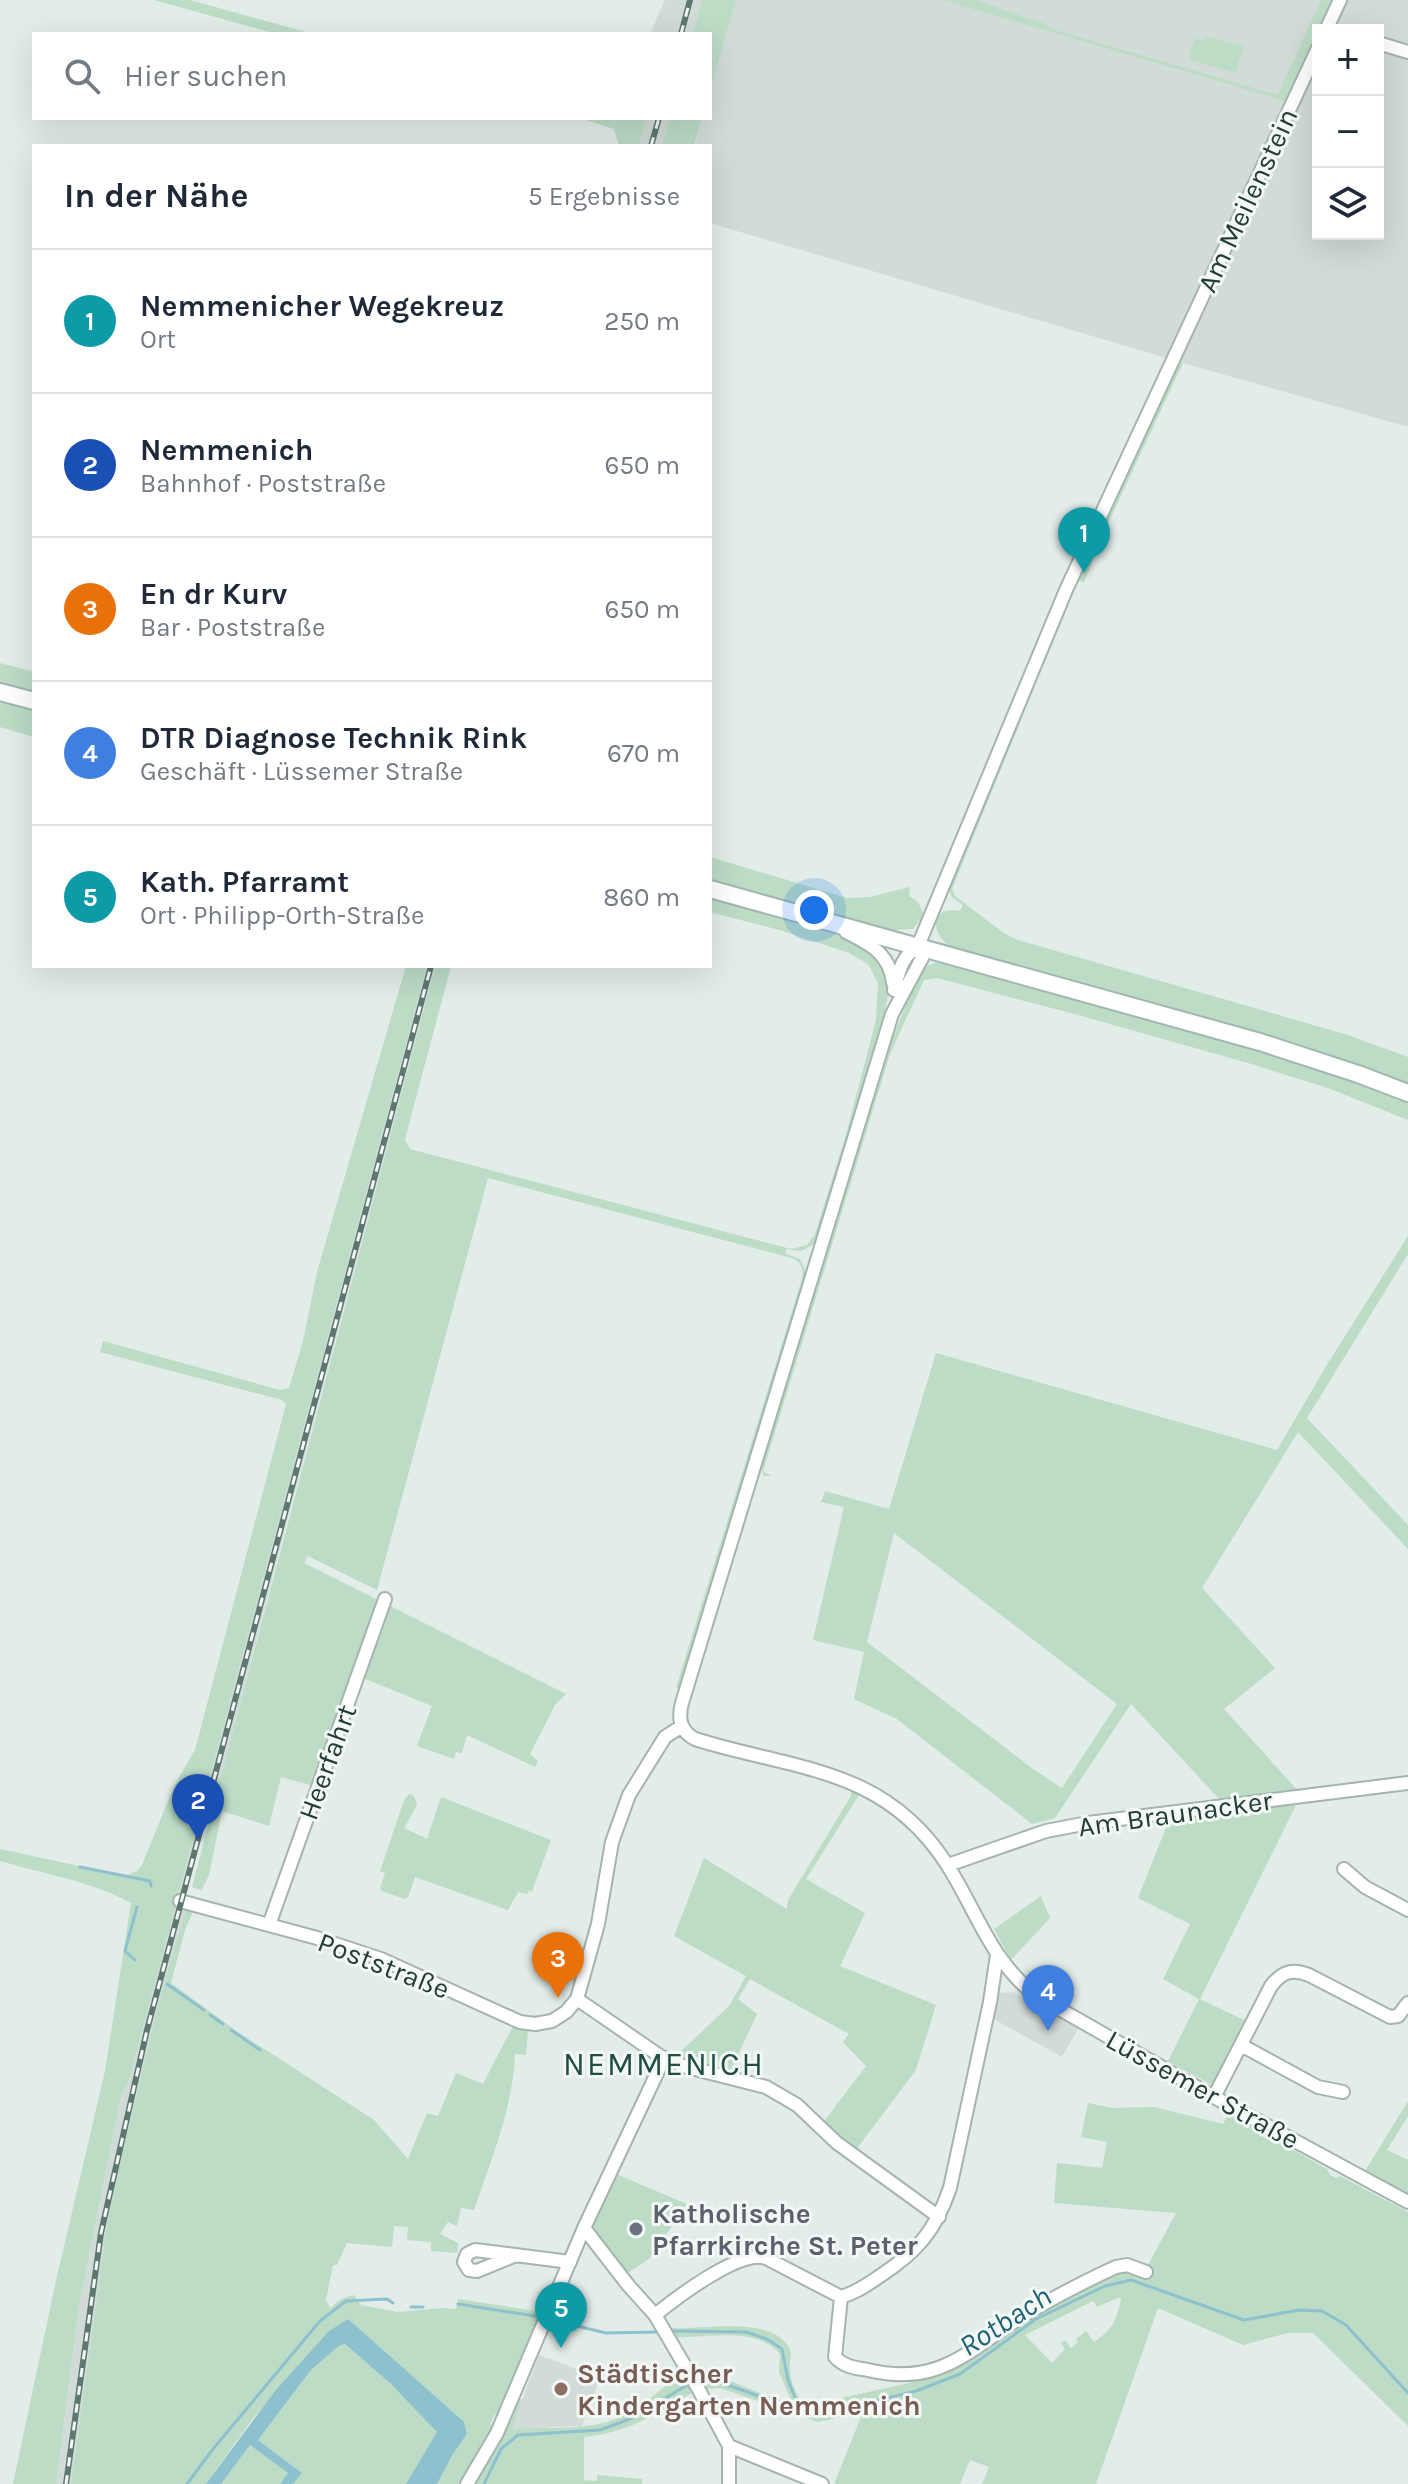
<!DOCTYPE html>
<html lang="de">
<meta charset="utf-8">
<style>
:root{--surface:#fff;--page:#f6f6f7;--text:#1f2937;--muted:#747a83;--line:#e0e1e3;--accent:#7b544a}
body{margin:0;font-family:Karla,sans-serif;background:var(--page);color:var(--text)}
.controls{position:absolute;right:24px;top:24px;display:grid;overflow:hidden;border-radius:0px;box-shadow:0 8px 32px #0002}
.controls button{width:72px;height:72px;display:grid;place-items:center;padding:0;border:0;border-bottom:2px solid var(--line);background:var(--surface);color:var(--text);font:40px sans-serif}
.you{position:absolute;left:814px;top:910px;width:28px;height:28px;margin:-20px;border:6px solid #fff;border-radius:50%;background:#1a73e8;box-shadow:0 0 0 12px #1a73e833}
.badge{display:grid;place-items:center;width:52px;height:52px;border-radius:50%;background:var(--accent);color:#fff;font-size:26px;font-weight:700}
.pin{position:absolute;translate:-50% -66px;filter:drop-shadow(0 2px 4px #0008)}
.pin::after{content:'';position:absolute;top:42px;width:28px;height:24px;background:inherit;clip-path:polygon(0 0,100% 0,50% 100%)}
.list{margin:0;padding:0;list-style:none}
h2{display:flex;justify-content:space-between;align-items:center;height:104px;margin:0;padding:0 32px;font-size:34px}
h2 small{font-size:26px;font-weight:400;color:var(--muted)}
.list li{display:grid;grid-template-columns:52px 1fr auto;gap:24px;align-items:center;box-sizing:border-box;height:144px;padding:0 32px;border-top:2px solid var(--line)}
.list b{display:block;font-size:30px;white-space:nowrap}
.list p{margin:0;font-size:26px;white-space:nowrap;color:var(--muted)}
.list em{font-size:26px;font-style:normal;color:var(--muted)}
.icon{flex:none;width:44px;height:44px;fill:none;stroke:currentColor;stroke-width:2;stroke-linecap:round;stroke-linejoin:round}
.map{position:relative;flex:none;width:1408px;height:2484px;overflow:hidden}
.search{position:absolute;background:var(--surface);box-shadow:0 8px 32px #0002;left:32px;top:32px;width:680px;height:88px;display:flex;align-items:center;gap:20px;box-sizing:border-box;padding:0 28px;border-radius:0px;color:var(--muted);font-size:30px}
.panel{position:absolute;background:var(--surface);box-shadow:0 8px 32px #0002;left:32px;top:144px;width:680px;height:824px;border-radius:0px}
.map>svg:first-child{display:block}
.built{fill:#d1dbd7;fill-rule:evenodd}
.green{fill:#bcdcc6;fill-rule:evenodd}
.water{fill:#8dc1ce}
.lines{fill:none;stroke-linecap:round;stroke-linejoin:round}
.stream{stroke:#8dc1ce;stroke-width:3}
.street-casing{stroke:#a5b4af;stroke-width:16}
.secondary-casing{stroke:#a1b7b0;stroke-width:20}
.street{stroke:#fff;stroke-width:12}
.secondary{stroke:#fff;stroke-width:16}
.rail-casing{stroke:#5e7771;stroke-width:6}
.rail{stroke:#f3f8f6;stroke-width:3;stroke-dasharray:9;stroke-linecap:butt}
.worship-dot{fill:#6b7280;stroke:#f3f8f6;stroke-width:3}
.education-dot{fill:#8d6e63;stroke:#f3f8f6;stroke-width:3}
.labels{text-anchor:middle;stroke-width:6;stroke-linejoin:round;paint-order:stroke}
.street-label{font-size:28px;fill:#233c36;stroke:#f3f8f6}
.worship-label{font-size:28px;font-weight:bold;fill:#5b616d;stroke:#f3f8f6;text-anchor:start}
.education-label{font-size:28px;font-weight:bold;fill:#785e54;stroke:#f3f8f6;text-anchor:start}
.water-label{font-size:30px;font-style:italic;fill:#206375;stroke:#f3f8f6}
.quarter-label{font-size:32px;letter-spacing:2px;fill:#204d44;stroke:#f3f8f6}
</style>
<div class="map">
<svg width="1408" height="2484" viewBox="0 0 1408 2484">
<rect width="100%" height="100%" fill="#e2ece8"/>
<path class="built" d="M 665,0 L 726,0 L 710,34 L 650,34 Z
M 736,0 L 1408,0 L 1408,427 L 1183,363 L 710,223 L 710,146 L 695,146 L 702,118 L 710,118 L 710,91 ZM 1318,30 L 1378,30 L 1378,234 L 1318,234 Z
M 616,118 L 693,118 L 685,146 L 639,146 L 643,129 Z
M 427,966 L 435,966 L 280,1548 L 217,1795 L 212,1794 L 184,1897 L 189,1899 L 185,1915 L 159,2001 L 120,2162 L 107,2232 L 71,2484 L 56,2484 L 79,2305 L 121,2095 L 129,2080 Z
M 1013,1992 L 1078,2029 L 1062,2057 L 992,2018 L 999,1993 Z
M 539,2355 L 600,2378 L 582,2426 L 511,2429 Z"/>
<path class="green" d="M 154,0 L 190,0 L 313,34 L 277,34 Z
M 703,0 L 736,0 L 710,91 L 710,34 L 693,34 Z
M 943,0 L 975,0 L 1048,25 L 1048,28 L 1278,95 L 1321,0 L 1337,0 L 1323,30 L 1318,30 L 1318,41 L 1289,102 Z
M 1207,37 L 1244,46 L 1235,73 L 1190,60 L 1190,51 L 1195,38 L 1203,41 Z
M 580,118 L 646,118 L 639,146 L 619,146 L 614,129 Z
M 670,118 L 702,118 L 694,146 L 662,146 Z
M 1169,359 L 1183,363 L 1106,528 L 1084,582 L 1078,581 L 952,889 L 955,896 L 1005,934 L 1018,940 L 1348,1035 L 1408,1057 L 1408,1087 L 953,948 C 929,935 929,905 960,911 L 963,905 L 952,897 L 948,888 L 937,882 L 1065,580 Z
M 0,663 L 34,672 L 34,694 L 0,685 Z
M 0,697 L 34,706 L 34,737 L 0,727 Z
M 710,857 L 847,898 L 870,897 L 910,887 L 909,896 L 918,902 L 924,915 L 913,929 L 893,930 L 710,883 Z
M 710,895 L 824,928 L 866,947 L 882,961 L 889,989 L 886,1006 L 817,1243 L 801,1251 L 786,1249 L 786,1254 L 800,1259 L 807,1274 L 679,1688 L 676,1688 L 801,1282 C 804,1270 803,1263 792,1258 L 488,1178 L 377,1590 L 308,1556 L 304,1563 L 566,1694 L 555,1705 L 530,1754 L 538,1761 L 535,1767 L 467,1735 L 462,1753 L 456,1752 L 454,1759 L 417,1746 L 432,1706 L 363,1678 L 313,1786 L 281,1777 L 269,1826 L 222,1811 L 209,1875 L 200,1893 L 201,1890 L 192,1887 L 435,966 L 451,966 L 405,1139 L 410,1149 L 791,1249 L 807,1245 L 815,1234 L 846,1135 L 876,1020 L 878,983 L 868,964 L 849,953 L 783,931 L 710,912 Z
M 935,963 L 950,964 L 1297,1059 L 1408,1100 L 1408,1120 L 1328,1088 L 1248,1063 L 1078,1015 L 937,978 L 924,980 L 890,1054 L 764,1468 L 763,1472 L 772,1476 L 764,1476 L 760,1465 L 886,1055 L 917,976 L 926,966 Z
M 406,966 L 427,966 L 129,2080 L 121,2095 L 79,2305 L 56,2484 L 13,2484 L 55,2285 L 105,2071 L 131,1903 C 91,1881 44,1874 0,1861 L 0,1849 L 125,1876 L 137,1871 L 142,1865 L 174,1786 L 195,1750 L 286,1404 L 282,1400 L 100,1352 L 103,1341 L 280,1390 L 289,1388 L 303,1341 L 317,1272 Z
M 1408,1236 L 1408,1254 L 1307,1418 L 1408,1525 L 1408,1549 L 1298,1432 L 1202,1588 L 1275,1668 L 1224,1709 L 1299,1792 L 1221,1801 L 1131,1704 L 1055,1818 L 1032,1824 L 897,1719 L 854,1699 L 864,1652 L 813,1640 L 844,1507 L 821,1502 L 825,1491 L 889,1509 L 936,1353 L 1277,1450 L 1325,1368 ZM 894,1533 L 1117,1704 L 1062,1788 L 1033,1769 L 867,1642 Z
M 851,1791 L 859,1795 L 806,1879 L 865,1913 L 840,1966 L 936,2005 L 916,2070 L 855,2151 L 822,2124 L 866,2066 L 843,2042 L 849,2034 L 750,1979 L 738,1999 L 757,2014 L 730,2072 L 676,2056 L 729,2006 L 746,1976 L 674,1936 L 704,1858 L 787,1909 L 788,1900 L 851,1796 Z
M 409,1794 L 414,1796 L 417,1805 L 404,1828 L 427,1839 L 441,1797 L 551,1840 L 532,1891 L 529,1890 L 527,1894 L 518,1892 L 508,1910 L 415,1877 L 408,1897 L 404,1899 L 382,1891 L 380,1889 L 385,1873 L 380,1871 L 404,1800 Z
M 1297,1803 L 1200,1999 L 1248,2022 L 1214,2086 L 1168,2061 L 1199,1999 L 1163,1979 L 1190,1924 L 1138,1898 L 1169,1820 L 1174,1816 Z
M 1041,1896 L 1050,1918 L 1011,1960 L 994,1929 Z
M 187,1906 L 194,1909 L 185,1930 L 171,1983 L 238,2032 L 374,2120 L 408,2159 L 427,2113 L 438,2116 L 456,2073 L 483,2084 L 513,2026 L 528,2030 L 526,2055 L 515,2054 C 513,2108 491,2160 474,2210 L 461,2208 L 457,2226 L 448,2222 L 440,2234 L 458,2243 L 457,2253 L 431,2251 L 431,2242 L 407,2240 L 408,2227 L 394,2226 L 392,2247 L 347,2243 L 337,2265 L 333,2265 L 326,2300 L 330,2308 L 341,2299 L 354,2295 L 361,2305 L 398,2312 L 442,2308 L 456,2309 L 458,2299 L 542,2312 L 498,2416 L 495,2414 L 490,2424 L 494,2428 L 462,2484 L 437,2484 L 453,2454 L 467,2434 L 348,2319 L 329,2331 L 251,2421 L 206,2484 L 71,2484 L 106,2232 L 120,2162 L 159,2001 Z
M 1408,2101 L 1408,2116 L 1387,2150 L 1408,2160 L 1408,2196 L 1365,2171 Z
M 1088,2103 L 1112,2108 L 1154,2107 L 1223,2124 L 1229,2113 L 1327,2169 L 1330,2175 L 1336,2178 L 1340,2176 L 1408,2212 L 1408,2426 L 1313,2333 L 1288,2333 L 1243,2345 L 1158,2308 L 1096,2484 L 982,2484 L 989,2467 L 970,2460 L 960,2484 L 834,2484 L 863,2412 L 818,2422 L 720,2388 L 704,2389 L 695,2373 C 727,2372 769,2404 791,2400 L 779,2372 L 780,2354 C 756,2325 704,2339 671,2337 L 666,2328 C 697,2331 775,2313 790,2350 C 792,2357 789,2362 790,2369 C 790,2381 796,2394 803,2404 L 810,2405 L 909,2383 L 937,2374 L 1024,2311 L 1125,2258 L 1133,2260 L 1146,2269 L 1176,2213 L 1054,2203 L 1057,2163 L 1102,2168 L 1107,2142 L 1081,2137 ZM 1118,2298 L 1121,2299 C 1117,2320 1112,2330 1094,2342 L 1086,2331 L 1076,2339 L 1078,2342 L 1071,2348 L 1065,2340 L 1061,2343 L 1065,2349 L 1052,2363 L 1025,2335 L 1093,2301 L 1097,2307 Z
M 616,2174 L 687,2204 L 649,2259 L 626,2274 L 593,2227 Z
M 340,2344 L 345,2344 L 391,2384 L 438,2432 L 406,2484 L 293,2484 L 301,2472 L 258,2440 L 311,2370 Z
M 679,2376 L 685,2376 L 693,2391 L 690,2394 C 654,2415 627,2433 584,2437 L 584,2480 L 597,2481 L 597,2475 L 642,2479 L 642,2484 L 472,2484 L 520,2400 L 522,2399 L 512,2429 C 550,2426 594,2433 628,2413 C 646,2403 662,2388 679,2376 Z
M 250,2445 L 288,2473 L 280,2484 L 221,2484 Z"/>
<path class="water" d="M 348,2319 L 464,2422 L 467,2434 L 453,2454 L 437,2484 L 406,2484 L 437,2432 L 391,2384 L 345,2344 L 340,2345 L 311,2370 L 258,2440 L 302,2473 L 293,2484 L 280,2484 L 288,2473 L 250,2445 L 221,2484 L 206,2484 L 275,2391 L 329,2331 Z"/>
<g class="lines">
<path class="stream" d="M 80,1867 L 150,1881 L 151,1886
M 135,1960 L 125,1951 L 137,1907
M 167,1984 L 204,2010
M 210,2015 L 223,2024
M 231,2030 L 260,2050
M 458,2304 L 541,2317
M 411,2307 L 423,2307
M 548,2319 L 606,2333 L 659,2332
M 671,2331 L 746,2332 L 767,2339 L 782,2349 L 788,2380 L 800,2410
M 700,2381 L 722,2383 L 804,2412 L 834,2411 L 916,2391 L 960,2374 L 1036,2319 L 1105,2286 L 1131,2280 L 1244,2320 L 1299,2310 L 1322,2311 L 1346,2325 L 1408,2393
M 187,2484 L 213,2449 L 320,2321 L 346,2301 L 387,2299 L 393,2303
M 484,2484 L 501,2449 L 518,2435 L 600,2430 L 630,2419 L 689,2384"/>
<g class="street-casing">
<path id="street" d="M 1326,30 L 1340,0
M 1378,43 L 1408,52
M 846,932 C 870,944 890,954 893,983
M 918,946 L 922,958 L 892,1014 L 682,1703 C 678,1718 680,1731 695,1739 C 793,1770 883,1766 946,1863 C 977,1911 989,1958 1035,1995 L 1214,2097 L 1408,2202
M 894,990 C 899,972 901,957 918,946 L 1066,590 L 1318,48
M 948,1865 L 1046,1831 L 1088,1823 L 1408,1783
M 1344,1869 L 1365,1887 L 1408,1910
M 180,1901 L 317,1938 L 381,1959 L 520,2022 L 535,2024 L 552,2021 L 566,2012 L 577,1999 L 598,1924 L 612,1842 L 629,1795 L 665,1737 L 682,1726
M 269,1925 L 385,1599
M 1241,2045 L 1318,2087 L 1343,2092
M 660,2056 L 683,2066 L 766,2087 L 797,2105 L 837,2143 L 939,2217
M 1214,2097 L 1271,1986 C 1282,1972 1292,1968 1309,1975 L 1390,2017 L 1398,2016 L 1408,2003
M 584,2228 L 628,2285 L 655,2315 L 699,2390 L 729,2446 L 729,2484
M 516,2255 L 477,2271 L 469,2270 L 464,2262 L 467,2254 L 475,2250 L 570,2262
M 841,2297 L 835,2357 C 844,2367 856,2368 868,2370 C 942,2388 971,2347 1029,2312 C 1057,2296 1087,2280 1116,2267 L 1127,2265 L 1146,2272
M 841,2297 C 856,2293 868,2284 880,2276 C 918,2251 935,2231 950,2188 L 990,2002 L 997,1955
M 655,2315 C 676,2298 740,2249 766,2258 L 841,2297
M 729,2446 L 822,2484
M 467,2484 L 497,2433 L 584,2228 L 659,2069 L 660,2056 L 577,1999"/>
</g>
<g class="secondary-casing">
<path id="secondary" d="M 0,692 L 34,701
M 710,889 L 1260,1042 L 1358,1074 L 1408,1093"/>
</g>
<use href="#street" class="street"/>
<use href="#secondary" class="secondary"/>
<g class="rail-casing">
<path id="rail" d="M 681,34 L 690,0
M 651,146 L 659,118
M 66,2484 L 101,2233 L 147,2030 L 431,966"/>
</g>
<use href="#rail" class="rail"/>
</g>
<circle class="worship-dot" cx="636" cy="2229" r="8"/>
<circle class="education-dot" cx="561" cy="2389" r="8"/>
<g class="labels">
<g class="street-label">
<text transform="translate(1247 200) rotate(-65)" y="10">Am Meilenstein</text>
<text transform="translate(327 1762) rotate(-70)" y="10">Heerfahrt</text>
<text transform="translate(1175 1813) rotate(-8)" y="10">Am Braunacker</text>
<text transform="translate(384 1965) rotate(21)" y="10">Poststraße</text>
<text transform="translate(1203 2089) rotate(29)" y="10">Lüssemer Straße</text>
</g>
<g class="worship-label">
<text x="652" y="2223">Katholische<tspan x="652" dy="32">Pfarrkirche St. Peter</tspan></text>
</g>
<g class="education-label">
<text x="577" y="2383">Städtischer<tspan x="577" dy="32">Kindergarten Nemmenich</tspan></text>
</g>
<g class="water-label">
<text transform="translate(1005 2321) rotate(-33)" y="10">Rotbach</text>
</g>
<g class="quarter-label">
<text x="664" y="2075">NEMMENICH</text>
</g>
</g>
</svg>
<div class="controls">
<button>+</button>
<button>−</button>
<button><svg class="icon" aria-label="layers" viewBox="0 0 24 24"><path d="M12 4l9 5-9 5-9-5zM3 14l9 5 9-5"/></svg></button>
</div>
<div class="you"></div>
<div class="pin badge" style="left:1084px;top:573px;background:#0f9aa8">1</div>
<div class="pin badge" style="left:198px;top:1840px;background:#1a4fb4">2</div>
<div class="pin badge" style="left:558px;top:1998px;background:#e8710a">3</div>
<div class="pin badge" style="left:1048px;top:2031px;background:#3f7fe0">4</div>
<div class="pin badge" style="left:561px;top:2348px;background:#0f9aa8">5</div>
<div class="search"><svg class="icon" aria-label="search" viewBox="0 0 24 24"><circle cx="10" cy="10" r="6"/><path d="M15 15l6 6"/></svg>Hier suchen</div>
<section class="panel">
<h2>In der Nähe<small>5 Ergebnisse</small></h2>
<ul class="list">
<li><span class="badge" style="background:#0f9aa8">1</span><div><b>Nemmenicher Wegekreuz</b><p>Ort</p></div><em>250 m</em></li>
<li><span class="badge" style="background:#1a4fb4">2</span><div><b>Nemmenich</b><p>Bahnhof · Poststraße</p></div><em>650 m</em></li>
<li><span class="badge" style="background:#e8710a">3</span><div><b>En dr Kurv</b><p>Bar · Poststraße</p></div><em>650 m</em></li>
<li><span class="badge" style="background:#3f7fe0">4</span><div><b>DTR Diagnose Technik Rink</b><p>Geschäft · Lüssemer Straße</p></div><em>670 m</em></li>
<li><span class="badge" style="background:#0f9aa8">5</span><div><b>Kath. Pfarramt</b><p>Ort · Philipp-Orth-Straße</p></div><em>860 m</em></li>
</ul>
</section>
</div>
